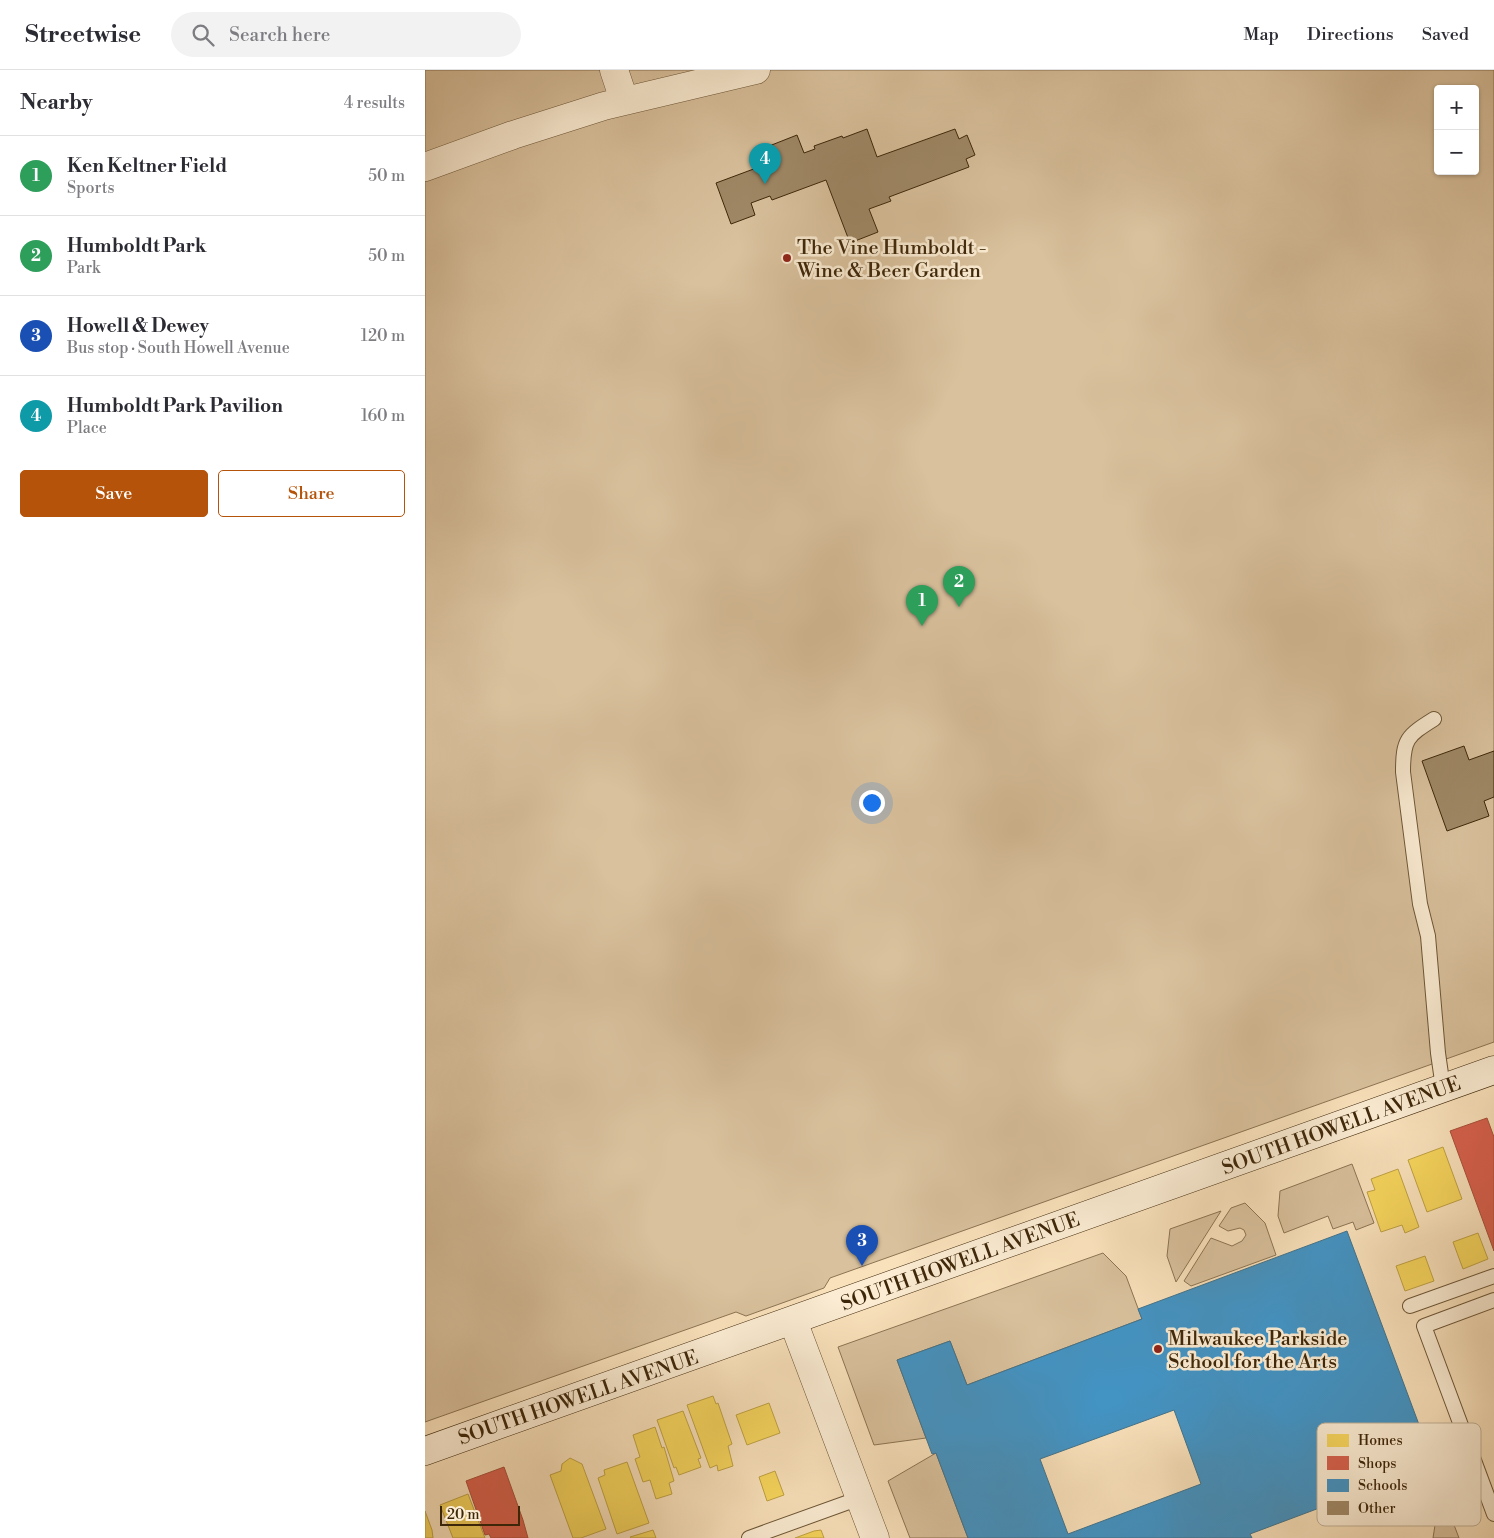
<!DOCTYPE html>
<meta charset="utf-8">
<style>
:root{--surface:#fff;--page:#f2f2f3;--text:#2b2b33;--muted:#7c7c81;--line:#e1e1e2;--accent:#b45309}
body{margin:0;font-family:"Libre Bodoni",serif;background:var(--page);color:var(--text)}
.controls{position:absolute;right:15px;top:15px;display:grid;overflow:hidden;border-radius:5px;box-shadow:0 1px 4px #0004}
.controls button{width:45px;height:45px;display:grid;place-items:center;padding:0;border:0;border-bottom:1px solid var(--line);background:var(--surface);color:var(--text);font:25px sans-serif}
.scale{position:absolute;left:15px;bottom:12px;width:80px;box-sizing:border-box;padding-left:5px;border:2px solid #3e2709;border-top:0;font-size:14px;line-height:18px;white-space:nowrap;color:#3e2709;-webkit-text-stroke:4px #fbecd3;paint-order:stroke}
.you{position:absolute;left:446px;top:732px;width:18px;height:18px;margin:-12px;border:4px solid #fff;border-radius:50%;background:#1a73e8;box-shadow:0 0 0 8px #1a73e833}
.badge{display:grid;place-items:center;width:32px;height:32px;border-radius:50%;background:var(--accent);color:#fff;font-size:16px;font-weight:700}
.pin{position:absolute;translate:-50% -41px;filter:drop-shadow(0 1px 2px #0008)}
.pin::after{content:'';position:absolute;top:26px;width:18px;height:15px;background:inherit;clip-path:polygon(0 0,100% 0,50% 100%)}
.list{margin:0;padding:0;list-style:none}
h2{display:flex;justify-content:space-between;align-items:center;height:65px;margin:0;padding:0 20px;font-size:21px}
h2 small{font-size:16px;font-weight:400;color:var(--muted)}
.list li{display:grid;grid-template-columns:32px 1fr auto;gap:15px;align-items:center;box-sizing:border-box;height:80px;padding:0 20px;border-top:1px solid var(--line)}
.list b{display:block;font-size:19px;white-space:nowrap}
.list p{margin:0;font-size:16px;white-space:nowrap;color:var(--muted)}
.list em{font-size:16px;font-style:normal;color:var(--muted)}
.actions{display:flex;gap:10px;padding:15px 20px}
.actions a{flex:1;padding:11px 0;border:1px solid var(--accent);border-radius:5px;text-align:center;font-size:18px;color:var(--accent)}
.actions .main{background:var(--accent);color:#fff}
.icon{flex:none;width:28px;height:28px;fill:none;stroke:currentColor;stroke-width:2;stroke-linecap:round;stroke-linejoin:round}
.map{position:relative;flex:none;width:1069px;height:1468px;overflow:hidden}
header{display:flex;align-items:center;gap:30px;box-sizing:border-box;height:70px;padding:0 25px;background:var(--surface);border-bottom:1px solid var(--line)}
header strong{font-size:24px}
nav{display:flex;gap:28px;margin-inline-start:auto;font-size:18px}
.search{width:350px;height:45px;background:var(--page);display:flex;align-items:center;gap:12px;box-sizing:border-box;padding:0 18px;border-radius:28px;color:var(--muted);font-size:19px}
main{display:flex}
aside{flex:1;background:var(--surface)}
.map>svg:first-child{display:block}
.green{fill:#d9c19d;stroke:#8c7453;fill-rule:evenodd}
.homes{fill:#f6d55c;stroke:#bfa143}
.shops{fill:#d6604d;stroke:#a84f39}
.schools{fill:#4393c3;stroke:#42738b;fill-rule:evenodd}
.building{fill:#9f8866;stroke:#3e2709}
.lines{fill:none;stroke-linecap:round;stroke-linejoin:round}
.lane-casing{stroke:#6d5636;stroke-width:16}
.street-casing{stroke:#6d5636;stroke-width:29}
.secondary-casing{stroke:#3e2709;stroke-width:29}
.lane{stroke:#fbecd3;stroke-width:14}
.street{stroke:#fbecd3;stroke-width:28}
.secondary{stroke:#fbecd3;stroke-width:28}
.poi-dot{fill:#8f2418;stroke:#fbecd3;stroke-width:2}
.labels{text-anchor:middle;stroke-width:5;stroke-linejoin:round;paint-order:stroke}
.poi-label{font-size:20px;fill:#3e2709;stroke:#fbecd3;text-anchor:start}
.street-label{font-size:20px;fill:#3e2709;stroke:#fbecd3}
.key{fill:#fbecd3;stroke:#c2b196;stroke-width:1}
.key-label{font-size:14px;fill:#3e2709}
</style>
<header>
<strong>Streetwise</strong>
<div class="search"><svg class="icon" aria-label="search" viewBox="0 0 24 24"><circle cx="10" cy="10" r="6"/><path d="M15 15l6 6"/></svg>Search here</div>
<nav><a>Map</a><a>Directions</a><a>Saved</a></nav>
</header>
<main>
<aside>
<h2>Nearby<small>4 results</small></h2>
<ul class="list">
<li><span class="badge" style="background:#2e9e5b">1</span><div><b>Ken Keltner Field</b><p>Sports</p></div><em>50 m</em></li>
<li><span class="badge" style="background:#2e9e5b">2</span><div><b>Humboldt Park</b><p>Park</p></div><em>50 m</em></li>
<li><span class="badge" style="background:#1a4fb4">3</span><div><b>Howell &amp; Dewey</b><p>Bus stop · South Howell Avenue</p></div><em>120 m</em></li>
<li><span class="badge" style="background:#0f9aa8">4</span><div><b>Humboldt Park Pavilion</b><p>Place</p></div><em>160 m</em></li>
</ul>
<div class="actions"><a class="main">Save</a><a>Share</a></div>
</aside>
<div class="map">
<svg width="1069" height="1468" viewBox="0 0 1069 1468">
<rect width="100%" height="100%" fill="#f9e1bb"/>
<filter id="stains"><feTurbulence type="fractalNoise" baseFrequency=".004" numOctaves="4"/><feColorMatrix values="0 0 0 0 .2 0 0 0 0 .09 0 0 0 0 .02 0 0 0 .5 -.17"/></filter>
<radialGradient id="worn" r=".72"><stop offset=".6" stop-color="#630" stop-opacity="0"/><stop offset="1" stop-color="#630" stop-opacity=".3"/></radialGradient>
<path class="green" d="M 0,0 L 1069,0 L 1069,972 L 405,1208 L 399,1218 L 321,1246 L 311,1242 L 0,1352 ZM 1013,19 L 1050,19 L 1050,101 L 1013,101 Z
M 927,1094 L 949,1153 L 931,1160 L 928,1152 L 908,1159 L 903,1146 L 859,1163 L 853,1146 L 855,1121 Z
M 820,1133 L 840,1153 L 851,1185 L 766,1216 L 759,1211 L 786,1168 L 807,1176 L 817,1171 L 821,1165 L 819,1160 L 815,1158 L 803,1161 L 794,1156 L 806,1138 Z
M 796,1141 L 751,1212 L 742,1186 L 745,1159 Z
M 678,1183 L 701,1206 L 717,1249 L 542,1315 L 525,1271 L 472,1290 L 501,1368 L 449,1375 L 413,1277 Z
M 511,1383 L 543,1468 L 485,1468 L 463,1411 Z
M 1018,1426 L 1034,1468 L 1008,1468 L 1010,1455 L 1006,1431 Z"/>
<path class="homes" d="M 1018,1077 L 1037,1129 L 1002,1142 L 983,1090 Z
M 973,1099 L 994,1157 L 980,1163 L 977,1155 L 956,1162 L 942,1122 L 950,1120 L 946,1109 Z
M 1053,1163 L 1063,1189 L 1038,1199 L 1028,1172 Z
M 1000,1186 L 1009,1211 L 980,1221 L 971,1196 Z
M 288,1326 L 291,1334 L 293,1333 L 307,1374 L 303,1376 L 308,1396 L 293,1401 L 292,1395 L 285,1398 L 262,1335 Z
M 344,1333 L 355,1363 L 322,1375 L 311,1345 Z
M 258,1341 L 276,1388 L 273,1389 L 276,1397 L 254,1405 L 251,1397 L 249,1398 L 232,1350 Z
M 230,1357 L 237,1378 L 239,1377 L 249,1411 L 244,1413 L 247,1424 L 231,1429 L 225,1410 L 218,1412 L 210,1389 L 215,1387 L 208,1365 Z
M 145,1388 L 157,1394 L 181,1459 L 156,1468 L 148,1468 L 125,1405 L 136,1401 L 137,1394 Z
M 202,1392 L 224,1453 L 192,1464 L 173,1408 L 180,1405 L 179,1400 Z
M 350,1401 L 359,1425 L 342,1431 L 334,1407 Z
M 43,1424 L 60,1468 L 28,1468 L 15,1435 Z
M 0,1441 L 7,1460 L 8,1468 L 0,1468 Z
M 228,1460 L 231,1468 L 206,1468 L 205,1467 Z
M 396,1460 L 399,1468 L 370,1468 L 389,1461 Z"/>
<path class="shops" d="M 1062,1048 L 1069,1067 L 1069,1181 L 1025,1061 Z
M 79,1397 L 98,1450 L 103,1468 L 66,1468 L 64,1464 L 60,1465 L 41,1411 Z"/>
<path class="schools" d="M 922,1161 L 1009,1395 L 825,1464 L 827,1468 L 543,1468 L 511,1383 L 507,1384 L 472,1290 L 525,1271 L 542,1315 L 717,1249 L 713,1239 ZM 749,1340 L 776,1414 L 643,1464 L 615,1389 Z"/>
<path class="building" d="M 442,59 L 452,87 L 530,59 L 534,69 L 542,65 L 550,85 L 541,89 L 544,97 L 464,127 L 466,131 L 444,139 L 453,162 L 425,173 L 401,110 L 347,130 L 345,126 L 326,133 L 330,145 L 306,154 L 291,113 L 334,97 L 329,82 L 372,65 L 379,83 L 390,79 L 389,76 L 417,66 L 418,68 Z
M 1039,676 L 1044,690 L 1069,681 L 1069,727 L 1059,731 L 1064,746 L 1022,761 L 997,691 Z"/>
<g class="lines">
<g class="lane-casing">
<path id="lane" d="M 1009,649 C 982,666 978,669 978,702 L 995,834 L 1003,866 L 1013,983 L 1018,1018
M 1069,1230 L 999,1256 L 1069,1444
M 985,1236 L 1069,1206
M 324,1468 L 435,1428"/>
</g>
<g class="street-casing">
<path id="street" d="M 189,0 L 199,30
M 0,97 L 88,65 L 179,36 L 331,0
M 368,1251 L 450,1468"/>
</g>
<g class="secondary-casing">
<path id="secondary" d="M 0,1381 L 1069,1000"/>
</g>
<use href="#lane" class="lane"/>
<use href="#street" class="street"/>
<use href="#secondary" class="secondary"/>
</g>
<g class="poi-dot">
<circle cx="362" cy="188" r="5"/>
<circle cx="733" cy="1279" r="5"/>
</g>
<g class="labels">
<g class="poi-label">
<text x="372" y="184">The Vine Humboldt -<tspan x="372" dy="23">Wine &amp; Beer Garden</tspan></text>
<text x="743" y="1275">Milwaukee Parkside<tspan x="743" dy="23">School for the Arts</tspan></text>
</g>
<g class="street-label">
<text transform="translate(916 1055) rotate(-20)" y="7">SOUTH HOWELL AVENUE</text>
<text transform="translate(535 1191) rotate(-20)" y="7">SOUTH HOWELL AVENUE</text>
<text transform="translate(153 1327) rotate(-19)" y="7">SOUTH HOWELL AVENUE</text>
</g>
</g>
<rect x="892" y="1353" width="164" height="103" rx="8" class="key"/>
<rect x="902" y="1364" width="22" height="13" fill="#f6d55c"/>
<rect x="902" y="1386" width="22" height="14" fill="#d6604d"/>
<rect x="902" y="1409" width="22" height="13" fill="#4393c3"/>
<rect x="902" y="1431" width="22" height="14" fill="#9f8866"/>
<g class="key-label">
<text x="933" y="1375">Homes</text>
<text x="933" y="1398">Shops</text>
<text x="933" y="1420">Schools</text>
<text x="933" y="1443">Other</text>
</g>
<rect width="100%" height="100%" filter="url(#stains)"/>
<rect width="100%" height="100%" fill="url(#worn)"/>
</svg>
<div class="controls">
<button>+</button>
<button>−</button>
</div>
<div class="scale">20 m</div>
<div class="you"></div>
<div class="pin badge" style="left:497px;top:556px;background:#2e9e5b">1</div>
<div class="pin badge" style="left:534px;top:537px;background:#2e9e5b">2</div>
<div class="pin badge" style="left:437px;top:1196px;background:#1a4fb4">3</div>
<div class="pin badge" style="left:340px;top:114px;background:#0f9aa8">4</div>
</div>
</main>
